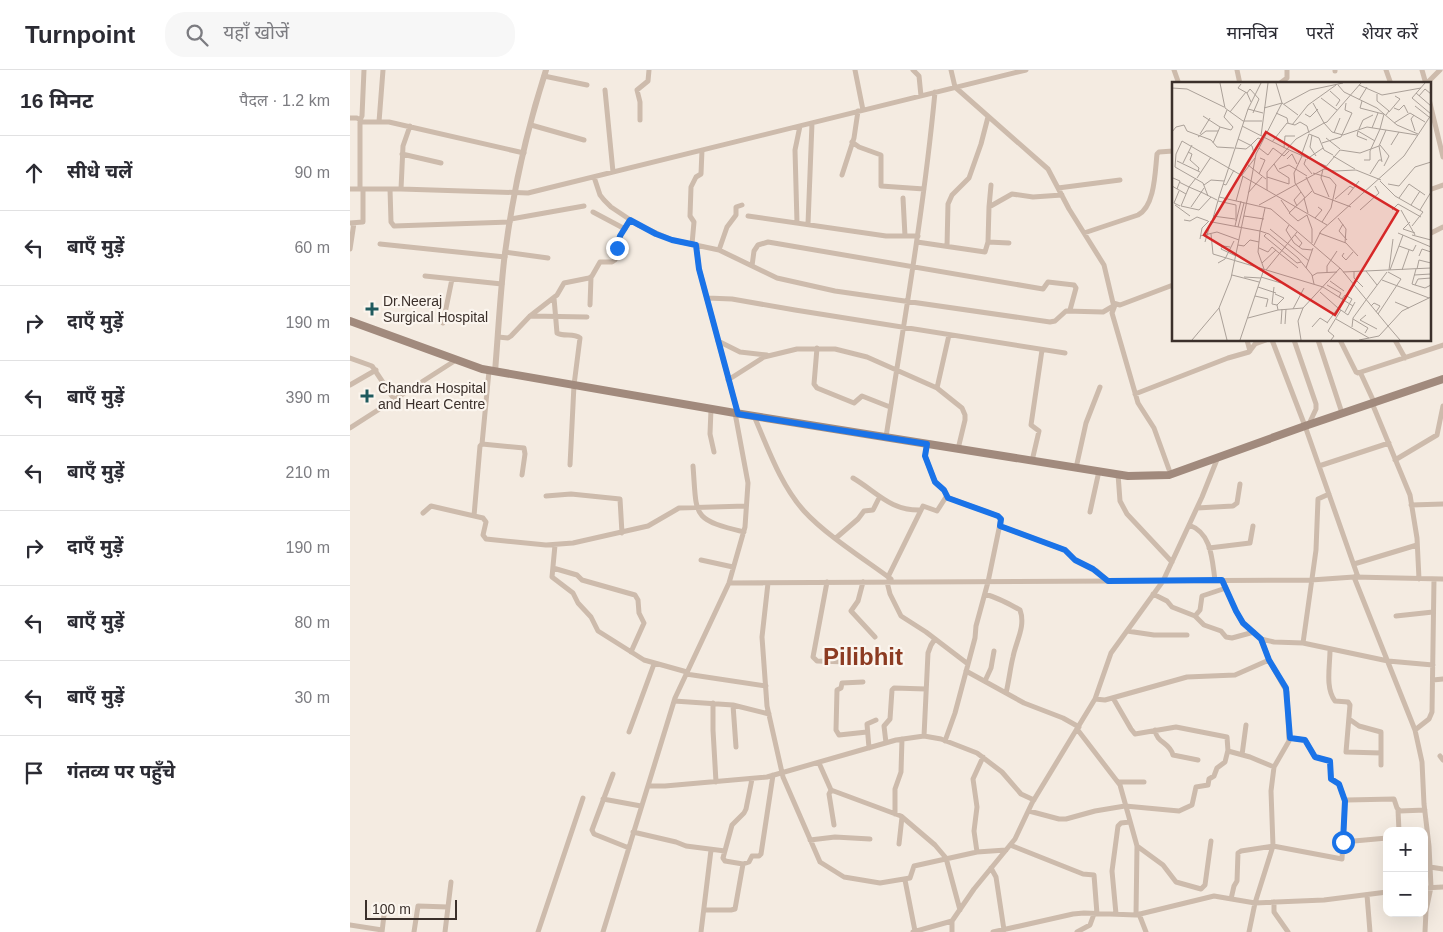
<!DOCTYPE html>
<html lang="hi">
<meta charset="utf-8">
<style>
:root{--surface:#fff;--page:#f7f7f7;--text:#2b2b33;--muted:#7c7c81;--line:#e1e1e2}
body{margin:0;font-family:Helvetica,"Noto Sans Devanagari",sans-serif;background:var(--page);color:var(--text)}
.controls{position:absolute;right:15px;bottom:15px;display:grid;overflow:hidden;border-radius:10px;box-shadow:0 5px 20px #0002}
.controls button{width:45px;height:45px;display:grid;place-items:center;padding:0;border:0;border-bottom:1px solid var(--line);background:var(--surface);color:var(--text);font:25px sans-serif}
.scale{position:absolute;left:15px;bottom:12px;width:92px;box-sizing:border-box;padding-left:5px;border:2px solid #3b302b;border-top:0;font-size:14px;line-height:18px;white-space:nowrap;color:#3b302b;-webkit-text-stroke:4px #fbf5ee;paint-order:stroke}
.stop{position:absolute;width:15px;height:15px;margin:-11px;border:4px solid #1a73e8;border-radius:50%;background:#fff}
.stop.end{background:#1a73e8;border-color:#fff;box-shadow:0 1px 5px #0008}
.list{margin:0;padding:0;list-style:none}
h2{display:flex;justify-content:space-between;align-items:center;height:65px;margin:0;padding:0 20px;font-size:21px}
h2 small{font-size:16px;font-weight:400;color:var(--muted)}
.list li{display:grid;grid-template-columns:32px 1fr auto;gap:15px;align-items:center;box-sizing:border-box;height:75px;padding:0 20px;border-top:1px solid var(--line)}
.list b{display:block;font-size:19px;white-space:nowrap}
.list em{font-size:16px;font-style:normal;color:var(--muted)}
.icon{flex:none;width:28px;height:28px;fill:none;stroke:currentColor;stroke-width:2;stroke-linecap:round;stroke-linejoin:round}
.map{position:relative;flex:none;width:1093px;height:862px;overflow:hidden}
header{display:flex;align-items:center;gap:30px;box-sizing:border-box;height:70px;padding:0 25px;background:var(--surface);border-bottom:1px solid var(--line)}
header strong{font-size:24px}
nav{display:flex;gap:28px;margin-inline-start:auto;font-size:18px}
.search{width:350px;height:45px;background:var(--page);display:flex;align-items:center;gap:12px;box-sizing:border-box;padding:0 18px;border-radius:20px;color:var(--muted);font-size:19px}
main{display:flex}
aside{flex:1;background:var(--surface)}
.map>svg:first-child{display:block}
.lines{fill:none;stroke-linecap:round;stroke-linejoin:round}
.minor{stroke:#cdbbac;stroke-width:5}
.tertiary{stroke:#cdbbac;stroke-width:6}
.secondary{stroke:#a18a7d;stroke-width:8}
.route{stroke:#1a73e8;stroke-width:6}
.poi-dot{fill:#1f5a5e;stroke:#fbf5ee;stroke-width:2}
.labels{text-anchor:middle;stroke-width:4.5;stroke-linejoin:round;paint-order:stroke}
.poi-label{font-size:14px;fill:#3b302b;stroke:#fbf5ee;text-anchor:start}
.town-label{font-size:24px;font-weight:bold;fill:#8c3b22;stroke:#fbf5ee}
.inset-road{fill:none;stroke:#aaa098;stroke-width:1}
.view{fill:#d62828;fill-opacity:0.15;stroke:#d62828;stroke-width:2.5}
.inset-edge{fill:none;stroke:#3b302b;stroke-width:2.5}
</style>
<header>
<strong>Turnpoint</strong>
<div class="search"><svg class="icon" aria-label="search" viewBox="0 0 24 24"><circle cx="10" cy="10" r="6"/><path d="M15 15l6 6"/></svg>यहाँ खोजें</div>
<nav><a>मानचित्र</a><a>परतें</a><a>शेयर करें</a></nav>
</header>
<main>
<aside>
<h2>16 मिनट<small>पैदल · 1.2 km</small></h2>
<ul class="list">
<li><svg class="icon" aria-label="ahead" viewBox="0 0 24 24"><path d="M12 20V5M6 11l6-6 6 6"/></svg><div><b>सीधे चलें</b></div><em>90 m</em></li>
<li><svg class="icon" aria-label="left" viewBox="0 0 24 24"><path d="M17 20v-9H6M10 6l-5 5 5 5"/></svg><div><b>बाएँ मुड़ें</b></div><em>60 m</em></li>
<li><svg class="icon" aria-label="right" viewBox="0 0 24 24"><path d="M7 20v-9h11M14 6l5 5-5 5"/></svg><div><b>दाएँ मुड़ें</b></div><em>190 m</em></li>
<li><svg class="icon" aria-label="left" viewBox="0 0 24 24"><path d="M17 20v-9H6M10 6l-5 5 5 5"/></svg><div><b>बाएँ मुड़ें</b></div><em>390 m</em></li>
<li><svg class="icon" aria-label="left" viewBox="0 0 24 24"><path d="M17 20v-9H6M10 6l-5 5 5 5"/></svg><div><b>बाएँ मुड़ें</b></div><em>210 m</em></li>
<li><svg class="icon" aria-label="right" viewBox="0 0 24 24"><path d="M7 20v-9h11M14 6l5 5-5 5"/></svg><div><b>दाएँ मुड़ें</b></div><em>190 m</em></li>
<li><svg class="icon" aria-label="left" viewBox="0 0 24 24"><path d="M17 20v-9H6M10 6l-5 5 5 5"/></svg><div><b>बाएँ मुड़ें</b></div><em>80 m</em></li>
<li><svg class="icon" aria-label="left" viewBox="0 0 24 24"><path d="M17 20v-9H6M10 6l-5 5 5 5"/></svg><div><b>बाएँ मुड़ें</b></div><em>30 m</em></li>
<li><svg class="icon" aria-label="arrive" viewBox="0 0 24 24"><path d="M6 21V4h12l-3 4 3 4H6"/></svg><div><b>गंतव्य पर पहुँचे</b></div></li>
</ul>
</aside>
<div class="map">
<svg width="1093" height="862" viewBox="0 0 1093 862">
<rect width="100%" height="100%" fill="#f4ebe1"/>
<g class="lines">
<path class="minor" d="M 505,0 L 513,40
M 563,0 L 569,6 L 571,26
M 601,0 L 605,17 L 698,99 L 719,139 L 754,195 L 763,233 L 770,235 L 823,215
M 824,0 L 829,14
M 887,0 L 890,14
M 1036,0 L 1041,14
M 1072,0 L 1076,14
M 985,1 L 985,0
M 194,6 L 237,15
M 929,14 L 937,8 L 937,0
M 1076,14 L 1090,0
M 255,20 L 263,102
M 1079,29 L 1093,87
M 0,48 L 7,48 L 10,50 L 10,119
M 10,50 L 12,46 L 14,0
M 290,50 L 290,32 L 287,20 L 298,11 L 299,0
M 10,52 L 39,52 L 174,83
M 29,52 L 33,0
M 181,55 L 234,70
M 502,72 L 509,77 L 531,85 L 531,116 L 574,119
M 52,84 L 91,93
M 492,105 L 504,68 L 508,41
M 244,107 L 250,125 L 254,130 L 261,137 L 288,155 L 322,170 L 369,180 L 427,208 L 485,221 L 700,252 L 705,251 L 716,241 L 753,242 L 765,235
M 708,118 L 770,110
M 0,119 L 51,119 L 178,123 L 676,0
M 40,119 L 41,152 L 44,156 L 160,152
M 51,119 L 53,76 L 60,56
M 1079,120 L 1093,115
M 553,128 L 555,166
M 639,137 L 641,115
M 243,142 L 275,159
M 398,146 L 536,166 L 568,166
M 161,149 L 234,136
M 0,153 L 13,152 L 13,119
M 447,153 L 445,80 L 450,56
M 458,154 L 462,53
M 734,163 L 788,145 C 805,136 805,102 807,84 L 809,82 L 823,81
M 1079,164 L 1093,157
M 567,172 L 635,182 L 638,172 L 639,137 L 662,124 L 683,127 L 712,125
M 638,172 L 659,173
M 30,174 L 155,187
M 342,174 L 344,152 L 340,146 L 341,117 L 346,107 L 351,104 L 352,80
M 346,175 L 349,199 L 388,344
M 597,176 L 598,134 L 602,125 L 619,108 L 631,74 L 638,47
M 0,179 L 4,153
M 369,180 L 377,157 L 386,145 L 386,137 L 392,135
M 155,182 L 198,188
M 402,196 L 404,181 L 408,175 L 418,172 L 424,173 L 693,219 L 698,212 L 724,215 L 726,218 L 720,240
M 75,206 L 152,214
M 204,228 L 207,263 C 214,267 224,263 230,268 L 224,315 L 220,395
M 357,228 L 382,229 L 445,240 L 715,283
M 240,235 L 241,207
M 765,235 L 762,243 L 788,333 L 804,358 L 821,405
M 180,246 L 237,247
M 93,253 L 102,209
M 148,267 L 158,268 L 161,266 L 180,246 L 207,225 L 214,213 L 239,208 L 242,206 L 250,192 L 262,192 L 265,190 L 270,166 L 280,150
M 897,270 L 900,281
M 922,270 L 955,356 L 1008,507
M 944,270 L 966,334 L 966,339 L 959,354
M 968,270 L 992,343
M 990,270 L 1006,302 L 1008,303 L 1093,275
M 1045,270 L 1055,288
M 368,271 L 390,282 L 417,285
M 467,278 L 464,314 L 467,318 L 504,333 L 512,326 L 540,337
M 0,288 L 22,296 L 44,329
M 1011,304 L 1024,332
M 378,310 L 414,287 L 447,279 L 485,279 L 517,287 L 587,318 L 612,338 L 615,345 L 615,350 L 608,379
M 0,315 L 26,300
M 587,318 L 599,265
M 785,324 L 878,288 L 899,282 L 905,274 L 916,270
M 1022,333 L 1060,425 L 1067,468 L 1069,509
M 361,339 L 360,364 L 364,382
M 404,346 C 418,378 430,414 454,441 C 476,465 514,489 541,509
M 0,358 L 106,290
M 536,367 C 554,253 574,138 585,22
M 132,374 L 139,301
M 577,374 L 575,386 L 585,412 L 594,420 L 598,428
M 1045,390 L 1087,365 L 1093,336
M 682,391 L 689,361 L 681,355 L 692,280
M 343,396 C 347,447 341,449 394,462
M 969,396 L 1039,373
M 726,398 L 736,353 L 750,317
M 768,404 L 770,431 L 777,444 L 822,492
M 503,408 C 527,422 540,441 571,440
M 196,426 L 221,424 L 270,429 L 272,463
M 1061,435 L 1093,434
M 847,438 L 883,436 L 887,433 L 890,414
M 740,442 L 749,401
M 73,443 L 81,436 L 133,448 L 136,452 L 133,465 L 136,469 L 196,475 L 223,473 L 298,456 L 329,438 L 396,436
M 124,446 L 130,376 L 132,374 L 174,378 L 175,384 L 172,405
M 839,455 C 862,463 862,490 865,510
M 650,456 L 715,480 L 725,490 L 747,501 L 758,511
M 486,468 L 508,449 L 514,441 L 523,440 L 529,428
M 205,475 L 202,507 L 223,523 L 228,533 L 241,547 L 248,561 L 294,590 L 337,602
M 859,478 L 900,473 L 903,456
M 351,490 L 383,497
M 1004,494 L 1067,475
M 203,498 L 227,505 L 232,510 L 285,525 L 288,530 L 289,543 L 294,553 L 281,582
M 538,507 L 573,436 L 587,441 L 596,427 L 648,446 L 651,449 L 638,512 L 626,556 L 625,568 L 605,643 L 595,671
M 1004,507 L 1065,660 L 1072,692 L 1074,734 L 1079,776 L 1081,817 L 1076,841 L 1075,862
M 477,512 L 463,587 L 467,591 L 498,592
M 513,512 L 508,531 L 501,541 L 525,567
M 537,512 L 540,524 L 551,546 L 576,562 L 618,594
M 379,513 L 961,510 L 1004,507 L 1093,509
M 418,513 L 412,567 L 417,636 L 433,707 L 470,792 L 494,807 L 530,813 L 560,808 L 564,796 L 627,782 L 656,780
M 635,524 C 648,528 658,533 670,540 C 676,556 666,571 663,587 C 660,599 659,611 656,623
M 803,524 L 817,531 L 822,537 L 845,546 L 854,555 L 871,561 L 876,567 L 882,568 L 904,562
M 845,546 L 850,540 L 852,526 L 876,518
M 1046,546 L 1083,542
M 777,561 L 804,565 L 837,565
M 911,569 L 924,572 L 953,573 L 1038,591 L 1083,595
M 953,573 L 966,480 L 968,429 L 979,424
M 980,580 C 980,596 975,618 985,631 L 998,632 L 1000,635 L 996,682 L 1031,683
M 616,601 L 674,633 L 713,648 L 729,657
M 336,604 L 416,616
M 1083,610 L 1093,609
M 635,611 L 641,598 L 644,581
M 513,612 L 492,613 L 491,618 L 487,620 L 486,660 L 489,665 L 517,662
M 763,628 L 781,659 L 785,664 L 826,657 L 877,667 L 878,681 L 900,687 L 924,697
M 745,629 L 755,630 L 837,607 L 885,605 L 919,590
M 324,631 L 383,635 L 419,644
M 363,633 L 363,660 L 366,712
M 383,635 L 386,677
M 999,649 L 1009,656 L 1031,662 L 1031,695
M 727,659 L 770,715 L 787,776 L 786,845
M 805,660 C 807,674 819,671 823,685 L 848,690
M 1065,660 L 1079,649 L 1082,642 L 1084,509
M 279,662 L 304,594
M 574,666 L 578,583 L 581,575 L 585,569
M 940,668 L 955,670 L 965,687 L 980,691 L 981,709 L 989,714 L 995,731
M 536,673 L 534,656 L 540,649 L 542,620 L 544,618 L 576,619
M 519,678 L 517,654 L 526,650
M 892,685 L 896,655
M 1090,686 L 1093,690
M 469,693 L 481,720 L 551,746 L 585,775 L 596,788 L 610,840
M 263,704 L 242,760 L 244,764 L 279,778
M 769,712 L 794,712
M 298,716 L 315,716 L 417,707 L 546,670 L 574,666 L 591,669 L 627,683 L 652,702 L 671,724 L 684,730
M 481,720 L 479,724 L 484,755
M 253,729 L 291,736
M 1048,740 L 1049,761
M 679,741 L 709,749 L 716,749 L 745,741 L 775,736 L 829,741 L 842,735 L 846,717 L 858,715 L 859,709 L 864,706 L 867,698 L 875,692 L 878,680
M 545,744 L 545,719 L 551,702 L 552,669
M 283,762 L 326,772 L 336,776 L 375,781
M 460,770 L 485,767 L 520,769
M 993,772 L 1037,768
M 549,774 L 552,747
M 660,775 L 733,804 L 744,805 L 747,844
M 787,776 L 813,795 L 826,812 L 851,819 L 855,815 L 861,771
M 627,782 L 624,761 L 627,737 L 623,709 L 633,687
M 393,794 L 375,791 L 373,788 L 382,755 L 394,743 L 396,739 L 402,709
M 1080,797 L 1093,799
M 641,798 L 646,807 L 654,860
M 555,810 L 565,861
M 1074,818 L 1093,817
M 1017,825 L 1020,862
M 881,829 L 884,816 L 887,811 L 888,783 L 891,781 L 923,776 L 992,789 L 995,732 L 997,730 L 1044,729 L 1047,738 L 1050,741 L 1075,740
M 924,832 L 924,842 L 938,862
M 355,840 L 381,840 L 385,839 L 393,794 L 399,792 L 402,786 L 409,786 L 411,784 L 423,705
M 766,844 L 762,801 L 768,756 L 771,753 L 780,752
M 789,844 L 796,862
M 0,855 L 32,860
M 32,862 L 34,845
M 64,862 L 68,836 L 98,837
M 95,862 L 101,812
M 188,862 L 233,728
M 253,862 L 325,628 L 379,513 L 395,457 L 398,413 L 385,343
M 351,862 L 361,780
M 563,862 L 602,851
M 602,862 L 602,851 L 624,819 L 665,769 L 682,733 L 745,629 L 761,583 L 813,511 L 852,427 L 868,387
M 643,862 L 723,844 L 734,843 L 786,845 L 864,826 L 905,833 L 923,776 L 921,721 L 924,697 L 939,671 L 937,622 L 919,590 L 911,569 L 893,553 L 886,541 L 872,510
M 727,862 L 740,855 L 744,844
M 899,862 L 905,833 L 974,830 L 1037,822"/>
<path class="tertiary" d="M 145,302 C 148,265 150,228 154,191 C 162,126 176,62 196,0"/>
<path class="secondary" d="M 0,251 L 132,299 L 385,343 L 778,406 L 819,405 L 955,356 L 1093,309"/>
</g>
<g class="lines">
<path class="route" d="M 267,178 L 270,166 L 280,150 L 306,164 L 322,170 L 346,175 L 349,199 L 388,344 L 577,374 L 575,386 L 585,412 L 594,420 L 598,428 L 648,446 L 651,449 L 650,456 L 715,480 L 725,490 L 743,499 L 758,511 L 872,510 L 886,541 L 893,553 L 911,569 L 919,590 L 936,618 L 940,668 L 955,670 L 965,687 L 980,691 L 981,709 L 989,714 L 995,731 L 993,772"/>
</g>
<g class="poi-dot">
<path d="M19.5 231.5h5v5h5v5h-5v5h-5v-5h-5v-5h5z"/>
<path d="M14.5 318.5h5v5h5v5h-5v5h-5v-5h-5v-5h5z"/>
</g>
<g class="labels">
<g class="poi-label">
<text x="33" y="236">Dr.Neeraj<tspan x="33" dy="16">Surgical Hospital</tspan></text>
<text x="28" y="323">Chandra Hospital<tspan x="28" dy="16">and Heart Centre</tspan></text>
</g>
<g class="town-label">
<text x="513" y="595">Pilibhit</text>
</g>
</g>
<g transform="translate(822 12)">
<rect width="259" height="259" fill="#f4ebe1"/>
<path class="inset-road" d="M 48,1 L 53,26 L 71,39 L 90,39M 89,1 L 76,27 L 47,115 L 99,127 L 169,187 L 216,244M 253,1 L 240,16 L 259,32M 69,2 L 66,6 L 75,11 L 79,20M 166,3 L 172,10 L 205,26 L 225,43 L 246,52M 187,3 L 210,13 L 249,6M 0,6 L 15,7 L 52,25M 158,9 L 168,18 L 164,24M 75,11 L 78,7 L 87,17 L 81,31M 244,11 L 259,24M 205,12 L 205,19 L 217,29 L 214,33M 247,14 L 253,7 L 259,12M 149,16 L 165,28M 187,18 L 195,5M 190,19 L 188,26 L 211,32M 141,21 L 152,41 L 155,40 L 189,1M 112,22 L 138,8 L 171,1M 243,24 L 257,35M 92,26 L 110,21 L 126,33M 222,26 L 227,28 L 232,23 L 236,31M 76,27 L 91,31M 58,30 L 74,10M 217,30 L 228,17 L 223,14M 104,31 L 115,36 L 116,41M 133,32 L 138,35 L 146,27M 242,33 L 239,37 L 243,49M 31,34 L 48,45M 222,41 L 238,31 L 253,40M 120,43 L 136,23 L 164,3M 70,44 L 115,67 L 124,57 L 152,41 L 160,50 L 171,53 L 195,45 L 245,53M 200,46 L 206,31M 187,47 L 191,38 L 201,33M 208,47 L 212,32M 186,49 L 203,59M 186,49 L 185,54 L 195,58M 0,50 L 4,45 L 12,43 L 15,49 L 39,58 L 45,65 L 62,66M 162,51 L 168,36M 28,52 L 38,36M 137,52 L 147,56 L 152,68 L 161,73M 140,53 L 138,65 L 144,74M 89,54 L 96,1M 26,55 L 34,49 L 46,49M 154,56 L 168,67M 66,57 L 80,64 L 82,71M 100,60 L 115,41 L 123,43 L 128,40 L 135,44 L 137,51M 41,61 L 48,45 L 59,48 L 61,45 L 52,35 L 55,28M 150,61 L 169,55 L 180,31 L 173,28 L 174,21M 79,63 L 86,56 L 91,58M 208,63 L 217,74 L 212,84M 219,63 L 227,50M 207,64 L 210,80M 63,66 L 74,67 L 79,63M 87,66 L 96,73 L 101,66 L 112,74 L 117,69M 112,66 L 113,54 L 123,54M 198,69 L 208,47M 16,70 L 20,72 L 18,78 L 27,86 L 26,89M 129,74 L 137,52M 161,74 L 183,87M 115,77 L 120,72 L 125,82M 134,77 L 132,82 L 140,92M 135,77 L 151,66M 192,78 L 198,78 L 198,69M 5,79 L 28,90M 11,81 L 20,63M 102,82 L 106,89 L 117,96 L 117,102M 76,83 L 94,97M 107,87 L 117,83 L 135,94M 151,87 L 149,96 L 157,115M 152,87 L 163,89 L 184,88 L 209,98M 141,91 L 158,96 L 164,103 L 159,126 L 150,140M 87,92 L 93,78 L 88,76M 198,92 L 207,78 L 210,78M 70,93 L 83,76M 95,95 L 117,102M 134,95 L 142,111 L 179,125M 1,96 L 8,99 L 5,107M 25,96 L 39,75M 79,99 L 84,72 L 110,21 L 104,1M 208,99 L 223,114 L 251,130 L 240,144M 7,100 L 17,105 L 24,96M 123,101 L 122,91 L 130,74M 123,101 L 133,116M 51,102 L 54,103 L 62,88M 216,102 L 227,104 L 243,85 L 259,80M 32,103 L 39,98 L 52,99M 0,104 L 14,112M 95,108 L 95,90 L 115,67 L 154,84M 7,109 L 2,121 L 8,124M 76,111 L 90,95M 176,113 L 187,99M 36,114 L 31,101 L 3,85 L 4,72 L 10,59 L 155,143M 39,115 L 27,128 L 9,124 L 17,105 L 31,111 L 45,118M 47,115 L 40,140 L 88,149 L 86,170 L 92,187 L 68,258M 132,116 L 136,131M 227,116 L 237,102 L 253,113M 163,117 L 178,104 L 181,106M 109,118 L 118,131M 46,119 L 64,123 L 64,139M 64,119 L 71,94M 3,123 L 18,134M 87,123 L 152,87 L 168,68 L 188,71 L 207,64 L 214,48M 239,123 L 248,109M 125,124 L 122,118 L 129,110M 19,125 L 32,106M 93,126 L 88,149 L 97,152 L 126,176 L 140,193 L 142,202M 188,128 L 207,111 L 203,104M 220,128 L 226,122 L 249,135M 229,128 L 243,153M 248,128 L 259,110M 135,133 L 126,139 L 117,131 L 140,109M 135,133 L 140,147 L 140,161M 41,134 L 63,137M 72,134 L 92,137M 143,136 L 150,128 L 146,125M 166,136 L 174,147 L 173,161M 12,138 L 18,139 L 25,135 L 36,139M 238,140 L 231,147 L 243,151M 171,142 L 167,149 L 175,158M 117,143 L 114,148 L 122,161 L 130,167 L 140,168M 63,144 L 69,119M 66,145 L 72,121M 98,147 L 137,179M 147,151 L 174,161 L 186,174M 226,151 L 259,165M 39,152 L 41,172 L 151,205 L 181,224M 94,152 L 92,154 L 125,181 L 129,180M 123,153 L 130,161 L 127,165M 240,153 L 259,158M 28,154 L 45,150 L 67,158M 28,157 L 30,146 L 37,139M 33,160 L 39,139M 66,163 L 72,164 L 78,158 L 87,160M 142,163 L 149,149 L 232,74 L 259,33M 227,164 L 241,169 L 244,163M 58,165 L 51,164 L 49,167 L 64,174M 87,166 L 96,170 L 100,165 L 107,171M 107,171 L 126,186M 172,171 L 170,174 L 174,178 L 181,170M 247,174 L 250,167 L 259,170M 46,181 L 53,177 L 62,159M 90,181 L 104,168M 134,186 L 141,166M 245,187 L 247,178 L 259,181M 94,188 L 125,150M 217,188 L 221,157M 218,188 L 231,153M 230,188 L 237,168M 194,189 L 205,203M 155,190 L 155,184 L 165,169M 171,190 L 259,186M 182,190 L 182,196 L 191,205M 60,193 L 87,200M 242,193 L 259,192M 140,194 L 145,191 L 165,190M 72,195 L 89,196M 89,195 L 109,201M 259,196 L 246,197 L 243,203 L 253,206 L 259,203M 210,198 L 257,216M 158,199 L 172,209M 155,203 L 169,211 L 167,215M 243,203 L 240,202 L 244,187M 86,205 L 104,211M 102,205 L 100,222 L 105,223 L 106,228M 148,210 L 166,226M 103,212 L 112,216 L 105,223M 83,214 L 96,217 L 94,225M 170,217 L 173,213 L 180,217 L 173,230M 171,218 L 166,226 L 176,233 L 183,220M 194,218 L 215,190M 223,220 L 237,226M 199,224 L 202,221 L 208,224 L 204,230M 47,226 L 55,258M 121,227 L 132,206M 206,232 L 229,197 L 216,190M 194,233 L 188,238 L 205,247M 76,236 L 106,228 L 131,226M 164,237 L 197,256M 181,237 L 196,246 L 193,251M 155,241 L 166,226M 109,242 L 110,227M 113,242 L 114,227M 216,244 L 228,258M 140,245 L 148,236 L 156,241M 180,245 L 181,236 L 194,218M 20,258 L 47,226 L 59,196 L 79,99M 129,258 L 126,239 L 131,226 L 168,186M 159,258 L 162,254 L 156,249 L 169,228M 187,258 L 207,254 L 230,229 L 259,215"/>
<path class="view" d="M 94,50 L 226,129 L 163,233 L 32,153 Z"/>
<rect width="259" height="259" class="inset-edge"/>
</g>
</svg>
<div class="controls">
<button>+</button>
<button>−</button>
</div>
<div class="scale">100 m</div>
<div class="stop" style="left:993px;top:772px"></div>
<div class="stop end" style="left:267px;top:178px"></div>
</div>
</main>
